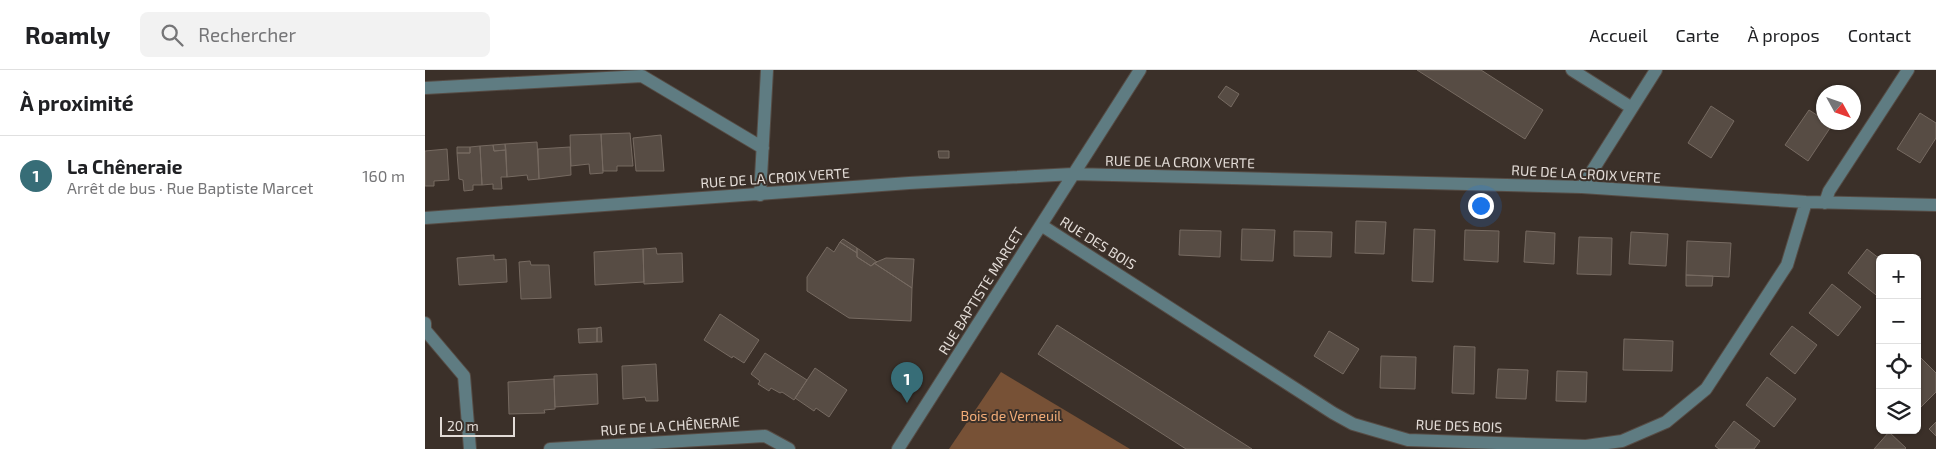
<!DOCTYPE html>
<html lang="fr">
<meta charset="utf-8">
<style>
:root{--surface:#fff;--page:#f2f2f2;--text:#202124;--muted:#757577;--line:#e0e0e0;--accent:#376d77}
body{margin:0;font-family:"Exo 2",sans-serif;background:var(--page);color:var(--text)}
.controls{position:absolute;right:15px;bottom:15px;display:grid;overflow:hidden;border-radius:8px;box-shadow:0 1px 4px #0004}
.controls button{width:45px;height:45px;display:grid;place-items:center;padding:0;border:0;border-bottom:1px solid var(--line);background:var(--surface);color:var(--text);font:25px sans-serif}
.compass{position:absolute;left:1391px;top:15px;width:45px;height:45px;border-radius:50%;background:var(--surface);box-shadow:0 1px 4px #0004;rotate:130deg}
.scale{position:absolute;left:15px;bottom:12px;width:75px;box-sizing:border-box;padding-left:5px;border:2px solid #e3dcd7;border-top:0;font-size:14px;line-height:18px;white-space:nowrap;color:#e3dcd7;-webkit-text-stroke:4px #3b3029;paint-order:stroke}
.you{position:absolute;left:1055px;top:135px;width:18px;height:18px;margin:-12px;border:4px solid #fff;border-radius:50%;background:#1a73e8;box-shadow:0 0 0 8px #1a73e833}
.badge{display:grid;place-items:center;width:32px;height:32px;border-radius:50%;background:var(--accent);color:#fff;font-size:16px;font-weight:700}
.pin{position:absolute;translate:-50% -41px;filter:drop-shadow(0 1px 2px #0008)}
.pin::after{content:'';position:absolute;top:26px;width:18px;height:15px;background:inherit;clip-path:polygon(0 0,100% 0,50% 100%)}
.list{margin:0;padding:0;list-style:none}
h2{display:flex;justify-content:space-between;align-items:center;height:65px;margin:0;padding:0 20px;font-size:21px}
h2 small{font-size:16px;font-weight:400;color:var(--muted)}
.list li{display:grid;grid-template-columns:32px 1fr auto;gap:15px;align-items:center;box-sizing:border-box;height:80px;padding:0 20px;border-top:1px solid var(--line)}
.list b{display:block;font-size:19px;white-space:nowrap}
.list p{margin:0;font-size:16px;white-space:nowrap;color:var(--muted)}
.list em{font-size:16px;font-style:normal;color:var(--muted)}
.icon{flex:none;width:28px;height:28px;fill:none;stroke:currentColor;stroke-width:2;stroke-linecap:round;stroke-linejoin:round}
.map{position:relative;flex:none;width:1511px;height:379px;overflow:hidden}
header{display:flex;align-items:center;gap:30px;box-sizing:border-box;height:70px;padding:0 25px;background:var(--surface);border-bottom:1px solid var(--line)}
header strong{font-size:24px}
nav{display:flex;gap:28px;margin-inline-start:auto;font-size:18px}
.search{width:350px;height:45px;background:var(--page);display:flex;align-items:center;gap:12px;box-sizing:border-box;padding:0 18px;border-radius:8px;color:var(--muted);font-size:19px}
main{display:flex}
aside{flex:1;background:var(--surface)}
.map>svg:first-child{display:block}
.green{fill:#775136}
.building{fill:#574c44;stroke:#766a61}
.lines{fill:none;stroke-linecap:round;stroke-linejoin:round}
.minor-casing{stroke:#564c45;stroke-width:14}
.minor{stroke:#5f7c82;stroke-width:12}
.labels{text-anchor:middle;stroke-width:4;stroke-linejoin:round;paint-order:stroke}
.street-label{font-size:14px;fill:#e3dcd7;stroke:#3b3029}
.park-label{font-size:14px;fill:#f4ad78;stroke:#3b3029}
</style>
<header>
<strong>Roamly</strong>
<div class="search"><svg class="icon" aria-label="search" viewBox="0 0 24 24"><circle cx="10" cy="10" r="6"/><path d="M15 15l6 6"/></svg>Rechercher</div>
<nav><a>Accueil</a><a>Carte</a><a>À propos</a><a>Contact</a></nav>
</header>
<main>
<aside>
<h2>À proximité<small></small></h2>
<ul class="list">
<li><span class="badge">1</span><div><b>La Chêneraie</b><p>Arrêt de bus · Rue Baptiste Marcet</p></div><em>160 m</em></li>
</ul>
</aside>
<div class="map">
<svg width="1511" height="379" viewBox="0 0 1511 379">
<rect width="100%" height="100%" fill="#3b3029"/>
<path class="green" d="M 576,302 L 705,379 L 524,379 Z"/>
<path class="building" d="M 992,0 L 1056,0 L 1118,40 L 1100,69 Z
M 801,16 L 814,24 L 806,37 L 793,27 Z
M 1286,36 L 1309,51 L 1286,88 L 1263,73 Z
M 1384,40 L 1398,49 L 1398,52 L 1407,55 L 1383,91 L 1360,75 Z
M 1495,43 L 1511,53 L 1511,68 L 1495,93 L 1472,79 Z
M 205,63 L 208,96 L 192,96 L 192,101 L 178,101 L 176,64 Z
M 176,64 L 178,103 L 165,104 L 164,94 L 146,96 L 145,65 Z
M 236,65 L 239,101 L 211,101 L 208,68 Z
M 112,72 L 114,109 L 103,110 L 102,105 L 82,107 L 80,74 Z
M 80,74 L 81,80 L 69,81 L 68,75 Z
M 68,75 L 69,81 L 81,80 L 82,107 L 76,107 L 77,119 L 68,119 L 68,114 L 57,115 L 55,76 Z
M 55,76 L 57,115 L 48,115 L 48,120 L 39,121 L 38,110 L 34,109 L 32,83 L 45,83 L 45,77 Z
M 32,77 L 45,77 L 45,83 L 32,83 Z
M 145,77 L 146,105 L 114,109 L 113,79 Z
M 22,79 L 24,110 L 9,111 L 9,116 L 0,116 L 0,81 Z
M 513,81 L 524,81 L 524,88 L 514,88 Z
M 931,151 L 961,152 L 959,184 L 930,183 Z
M 817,159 L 850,160 L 848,191 L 816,190 Z
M 989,159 L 1010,160 L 1008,212 L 987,211 Z
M 755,160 L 796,161 L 795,187 L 754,185 Z
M 1040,160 L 1074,161 L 1073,192 L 1039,190 Z
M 869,161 L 907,162 L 906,187 L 869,186 Z
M 1101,161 L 1130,163 L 1129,194 L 1099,192 Z
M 1206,162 L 1243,164 L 1241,196 L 1204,194 Z
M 1154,167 L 1187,168 L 1186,205 L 1152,204 Z
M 418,169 L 432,178 L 432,183 L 415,172 Z
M 1262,171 L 1306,173 L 1304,207 L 1261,205 Z
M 415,172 L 432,183 L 432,187 L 446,196 L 449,193 L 487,218 L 486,251 L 424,248 L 382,221 L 382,207 L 402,177 L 409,182 Z
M 231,178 L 232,184 L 257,183 L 258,212 L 219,214 L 218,179 Z
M 432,178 L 452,192 L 446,196 L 432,187 Z
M 218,179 L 219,212 L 170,215 L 169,182 Z
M 1442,179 L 1455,189 L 1455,228 L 1423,203 Z
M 69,185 L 69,190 L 81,189 L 82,212 L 34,215 L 32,188 Z
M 461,188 L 489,189 L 487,218 L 449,193 Z
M 105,191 L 106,195 L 124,195 L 126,228 L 96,229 L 94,192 Z
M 1261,205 L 1288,206 L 1287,216 L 1261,216 Z
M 1407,214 L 1436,237 L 1413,266 L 1384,243 Z
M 295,244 L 334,270 L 319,293 L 308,286 L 307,288 L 279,270 Z
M 632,255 L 827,379 L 761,379 L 613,284 Z
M 1367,256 L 1392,275 L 1370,304 L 1345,284 Z
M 176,257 L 177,272 L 172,272 L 172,258 Z
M 172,258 L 172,272 L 154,273 L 153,259 Z
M 904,261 L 934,279 L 918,304 L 889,286 Z
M 1199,269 L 1248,271 L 1247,301 L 1198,300 Z
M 1029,276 L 1050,277 L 1049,324 L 1027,323 Z
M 340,283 L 382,310 L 369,330 L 357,322 L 355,323 L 346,318 L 344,321 L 333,314 L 335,311 L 326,304 Z
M 956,286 L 991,287 L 990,319 L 955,318 Z
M 1496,288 L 1511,303 L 1511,322 L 1495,338 L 1492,336 L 1492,292 Z
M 231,294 L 233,331 L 221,331 L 220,327 L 198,329 L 197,296 Z
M 390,298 L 422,320 L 404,347 L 391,338 L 389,341 L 370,328 Z
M 1073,299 L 1103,300 L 1101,329 L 1071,328 Z
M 1132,301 L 1162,302 L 1161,332 L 1131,331 Z
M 172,304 L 173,334 L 130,337 L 129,306 Z
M 1342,307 L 1371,329 L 1349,357 L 1321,335 Z
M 129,309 L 130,339 L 119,340 L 120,343 L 84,344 L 83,312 Z
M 1309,351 L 1335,371 L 1329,379 L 1294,379 L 1290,376 Z
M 1511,352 L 1511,366 L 1504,359 Z
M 1464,362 L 1481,378 L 1480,379 L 1449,379 Z"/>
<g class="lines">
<g class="minor-casing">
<path id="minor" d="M 1147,0 L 1207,38
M 0,18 L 217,6 L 338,78
M 1157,117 L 1231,0
M 335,125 L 342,0
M 1400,133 L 1404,121 L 1483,0
M 0,148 L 484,113 L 648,104 L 1157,117 L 1381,132 L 1511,135
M 616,155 L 908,343 L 928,354 L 983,370 L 1161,376 L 1197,371 L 1241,352 L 1281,319 L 1362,195 L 1381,132
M 0,253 L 0,260 L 39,306 L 45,379
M 125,379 L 340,366 L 364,379
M 473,379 L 715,0"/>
</g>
<use href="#minor" class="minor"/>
</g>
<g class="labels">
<g class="street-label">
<text transform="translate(755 92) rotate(1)" y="5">RUE DE LA CROIX VERTE</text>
<text transform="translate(1161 104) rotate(3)" y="5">RUE DE LA CROIX VERTE</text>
<text transform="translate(350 108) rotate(-4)" y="5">RUE DE LA CROIX VERTE</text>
<text transform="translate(673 173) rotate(32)" y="5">RUE DES BOIS</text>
<text transform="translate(556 221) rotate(-58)" y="5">RUE BAPTISTE MARCET</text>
<text transform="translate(245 356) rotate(-4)" y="5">RUE DE LA CHÊNERAIE</text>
<text transform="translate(1034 356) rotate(2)" y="5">RUE DES BOIS</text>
</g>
<g class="park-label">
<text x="586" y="351">Bois de Verneuil</text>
</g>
</g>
</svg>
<div class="controls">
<button>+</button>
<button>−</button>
<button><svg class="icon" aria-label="locate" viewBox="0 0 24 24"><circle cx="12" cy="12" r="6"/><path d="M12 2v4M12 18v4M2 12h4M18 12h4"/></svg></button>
<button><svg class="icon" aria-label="layers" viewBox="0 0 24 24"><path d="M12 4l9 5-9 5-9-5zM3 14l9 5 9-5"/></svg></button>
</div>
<svg class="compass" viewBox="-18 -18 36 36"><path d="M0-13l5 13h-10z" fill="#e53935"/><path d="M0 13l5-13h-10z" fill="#757577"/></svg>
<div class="scale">20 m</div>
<div class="you"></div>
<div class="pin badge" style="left:482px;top:333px">1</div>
</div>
</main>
